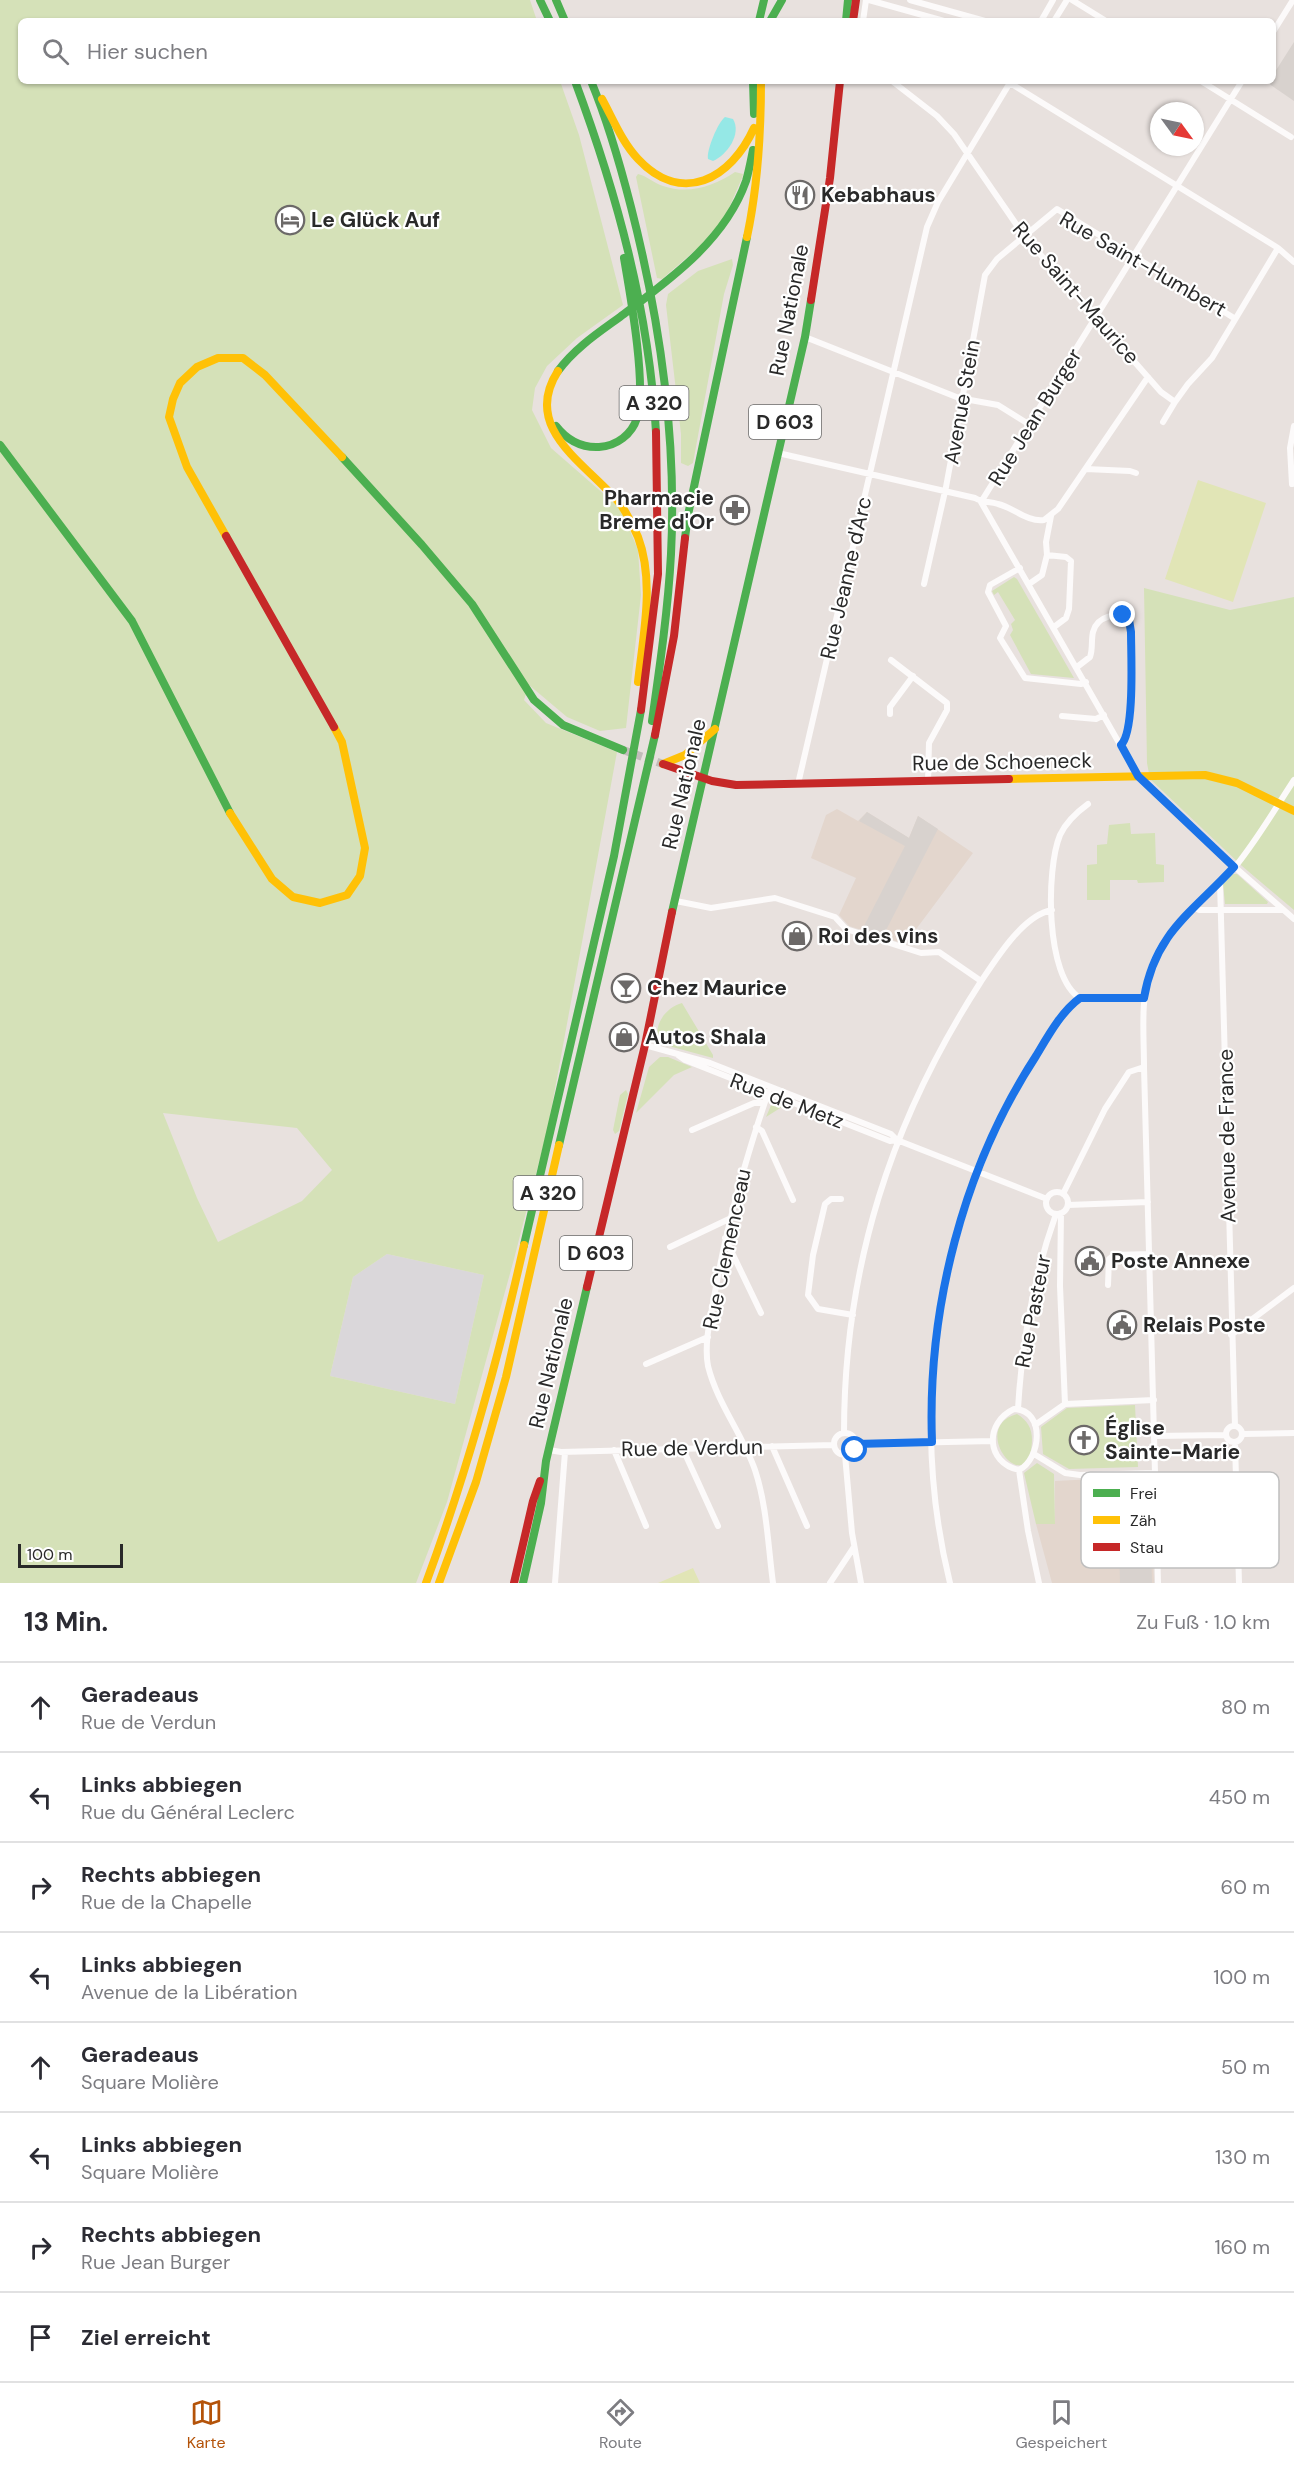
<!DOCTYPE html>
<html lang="de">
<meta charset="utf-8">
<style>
:root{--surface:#fff;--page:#f7f7f7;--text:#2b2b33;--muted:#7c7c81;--line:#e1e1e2;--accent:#b45309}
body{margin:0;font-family:"DM Sans",sans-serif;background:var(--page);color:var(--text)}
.compass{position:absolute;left:1150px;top:102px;width:54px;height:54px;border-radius:50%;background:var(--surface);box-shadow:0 2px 4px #0004;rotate:123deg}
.scale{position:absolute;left:18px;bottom:15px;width:105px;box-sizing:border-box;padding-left:6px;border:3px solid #292929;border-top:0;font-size:16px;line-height:21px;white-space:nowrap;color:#292929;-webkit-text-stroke:4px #fff;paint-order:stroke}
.stop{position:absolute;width:18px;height:18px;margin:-14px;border:4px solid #1a73e8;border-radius:50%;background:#fff}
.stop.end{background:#1a73e8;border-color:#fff;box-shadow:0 2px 6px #0008}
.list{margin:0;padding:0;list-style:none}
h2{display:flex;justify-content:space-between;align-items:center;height:78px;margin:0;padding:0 24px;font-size:26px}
h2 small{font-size:20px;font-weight:400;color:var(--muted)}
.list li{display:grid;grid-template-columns:39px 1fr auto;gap:18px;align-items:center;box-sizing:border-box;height:90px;padding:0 24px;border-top:2px solid var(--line)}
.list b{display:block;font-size:22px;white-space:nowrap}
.list p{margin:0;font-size:20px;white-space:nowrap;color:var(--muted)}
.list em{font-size:20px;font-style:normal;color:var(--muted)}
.icon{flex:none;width:33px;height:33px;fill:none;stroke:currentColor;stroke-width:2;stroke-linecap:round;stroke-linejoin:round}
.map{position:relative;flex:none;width:1294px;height:1583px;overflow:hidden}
.search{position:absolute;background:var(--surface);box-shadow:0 2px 4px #0004;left:18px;right:18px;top:18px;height:66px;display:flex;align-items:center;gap:15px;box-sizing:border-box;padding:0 21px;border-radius:9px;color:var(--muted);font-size:22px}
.sheet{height:798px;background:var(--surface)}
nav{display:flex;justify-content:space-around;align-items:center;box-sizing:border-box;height:84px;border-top:2px solid var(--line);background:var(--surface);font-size:16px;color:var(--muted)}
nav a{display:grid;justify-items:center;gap:3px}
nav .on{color:var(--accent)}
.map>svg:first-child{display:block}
.industrial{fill:#dad7da}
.education{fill:#e3d6cd}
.green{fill:#d5e1b8;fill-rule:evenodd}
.pitch{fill:#e1e5b6}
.plaza{fill:#d8d2ce}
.water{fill:#95e8e6}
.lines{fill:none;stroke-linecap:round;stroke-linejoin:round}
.secondary-tunnel{stroke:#c2bcba;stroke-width:8;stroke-dasharray:8 4;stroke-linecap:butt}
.street{stroke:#fcfafa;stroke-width:6}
.fast{stroke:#4caf50;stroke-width:8}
.slow{stroke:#ffc107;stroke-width:8}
.jam{stroke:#c62828;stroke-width:8}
.route{stroke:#1a73e8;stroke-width:8}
.labels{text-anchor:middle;stroke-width:4.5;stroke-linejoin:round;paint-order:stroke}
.shield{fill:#fff;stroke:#696969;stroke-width:1.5}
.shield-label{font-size:20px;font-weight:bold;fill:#292929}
.poi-label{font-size:21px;font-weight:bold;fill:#292929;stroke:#fff;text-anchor:start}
.street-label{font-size:21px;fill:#292929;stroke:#fff}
.key{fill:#fff;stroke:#bfbfbf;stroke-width:1.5}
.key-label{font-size:16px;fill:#292929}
</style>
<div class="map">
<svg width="1294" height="1583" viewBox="0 0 1294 1583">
<rect width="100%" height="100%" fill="#e8e1de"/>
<path class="industrial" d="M 387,1254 L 484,1275 L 455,1404 L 330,1376 L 353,1277 Z"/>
<path class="education" d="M 837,809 L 858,821 L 867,812 L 909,838 L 918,816 L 973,853 L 905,944 L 849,926 L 839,915 L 856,878 L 811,858 L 826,815 Z
M 1114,1478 L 1150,1478 L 1154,1583 L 1052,1583 L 1036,1524 L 1055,1524 L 1055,1481 Z"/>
<path class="green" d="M 0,0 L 530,0 L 537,21 L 21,21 L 21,81 L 560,81 L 579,135 L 623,305 L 577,338 L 547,366 L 535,388 L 532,410 L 551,448 L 621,509 L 638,550 L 641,595 L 626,728 L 600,731 L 567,717 L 529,685 L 524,700 L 546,723 L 617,752 L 548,1127 L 514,1259 L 447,1502 L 416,1583 L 0,1583 ZM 163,1113 L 297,1128 L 332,1170 L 302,1201 L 218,1242 L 197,1198 ZM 387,1254 L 484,1275 L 455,1404 L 330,1376 L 353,1277 Z
M 735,172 L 743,174 L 742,178 L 725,217 L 699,247 L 662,279 L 657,278 L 636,177 L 638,174 C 647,176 654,183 663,186 C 689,195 714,186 735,172 Z
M 732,259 L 733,265 L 724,294 L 693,463 L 688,466 L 681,463 L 681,434 L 666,305 L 668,294 L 698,271 Z
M 1014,577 L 1017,579 L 1074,678 L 1031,674 L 1010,635 L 1013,630 L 1011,624 L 1015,620 L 998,592 L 994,595 L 992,591 Z
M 1144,588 L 1230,610 L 1294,597 L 1294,910 L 1242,866 L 1150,779 L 1147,763 Z
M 1130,823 L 1131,834 L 1155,833 L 1156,864 L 1164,865 L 1164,882 L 1138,883 L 1137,880 L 1110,880 L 1110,900 L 1087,900 L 1087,865 L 1097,864 L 1097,845 L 1107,844 L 1109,825 Z
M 1233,874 L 1237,874 L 1268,902 L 1267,904 L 1225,904 L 1223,884 Z
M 682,1003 L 713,1055 L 713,1058 L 665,1045 L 658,1039 C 654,1023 667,1007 682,1003 Z
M 660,1057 L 668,1057 L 692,1067 L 674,1075 L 636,1113 L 649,1067 Z
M 626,1090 L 628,1094 L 619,1131 L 615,1134 L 613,1130 L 620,1095 Z
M 772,1103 L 785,1105 L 766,1117 Z
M 1135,1405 L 1138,1467 L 1069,1469 L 1043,1454 L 1041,1427 L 1067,1408 Z
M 1017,1414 C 1027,1420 1032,1428 1032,1440 C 1030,1504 966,1428 1017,1414 Z
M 1037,1463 L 1054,1474 L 1055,1524 L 1036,1524 L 1024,1473 Z"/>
<path class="pitch" d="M 1198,480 L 1266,503 L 1233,602 L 1165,579 Z
M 693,1568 L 700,1583 L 658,1583 Z"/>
<path class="plaza" d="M 1294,42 L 1294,101 L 1268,83 L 1273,81 L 1273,75 Z
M 867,812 L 909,838 L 918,816 L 938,829 L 883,936 L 862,930 L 905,846 L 859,821 Z
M 1130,1479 L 1149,1479 L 1152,1583 L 1120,1583 L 1118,1510 L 1131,1509 Z"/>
<path class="water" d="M 725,117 L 733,119 C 742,134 727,155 713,161 L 708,159 C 706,151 718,122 725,117 Z"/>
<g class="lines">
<path class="secondary-tunnel" d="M 623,750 L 663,764"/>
<path class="street" d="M 869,0 L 944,21
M 910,0 L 985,21
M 1072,0 L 1106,21
M 863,21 L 866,0
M 1041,21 L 1053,0
M 1054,21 L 1067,0
M 1273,32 L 1293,0
M 892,81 L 937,116 L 954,134 L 1025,237 L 1161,392 L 1175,402 L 1188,384 L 1212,358 L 1278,248
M 1201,81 L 1291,137
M 1242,81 L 981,502 L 1138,776 L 1213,848 L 1294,919
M 1010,83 L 1278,248 L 1294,262
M 805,337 L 959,398 L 998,405 L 1030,425
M 1163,422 L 1175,402
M 778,453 L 975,498 C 983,503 989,501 998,504 C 1014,508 1027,522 1044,520 L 1058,509 L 1148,377
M 1086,469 L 1130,471 L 1136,473
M 1292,484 L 1290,448 L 1294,426
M 1051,516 L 1046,542 L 1047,555 L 1066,557 L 1071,561 L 1069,609 L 1066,618 L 1054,627
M 1020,568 L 990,585 L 988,592 L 1006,626 L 1000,638 L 1025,678 L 1081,684 L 1086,682
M 924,584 L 946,487 L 985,275 L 997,259 L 1057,209 L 1234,318
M 1029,584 L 1042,575 L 1047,555
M 891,660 L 947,703 L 947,710 L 929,743 L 928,782
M 1077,667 L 1090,657 C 1093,649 1091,640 1093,632 C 1097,616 1118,611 1129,620 L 1131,632 C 1131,654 1136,732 1121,745
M 890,714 L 890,707 L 913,676
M 1062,716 L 1096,719 L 1104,715
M 798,784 L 927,227 L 938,202 L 1011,81
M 1220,882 L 1235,1426
M 676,901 L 711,908 L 775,898 L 835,917 L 846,929 L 921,953 L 939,952 L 981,981
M 1194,907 L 1199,910 L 1283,910
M 1080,998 C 1045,977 1046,869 1060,835 C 1066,822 1077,812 1088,804
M 645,1045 L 710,1063 L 891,1134 L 897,1140 L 1047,1199
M 678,1055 L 685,1060 L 890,1141 L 897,1140
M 770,1087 C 746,1157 726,1226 714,1298 C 710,1319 704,1345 708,1366 C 717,1403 743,1435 755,1470 C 767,1506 768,1546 773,1583
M 756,1127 L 762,1131 L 793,1200
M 692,1130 L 754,1103 L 764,1103
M1046 1203a11 11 0 1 1 22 0a11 11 0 1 1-22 0Z
M 1063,1194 L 1105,1109 L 1129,1072 L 1144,1067
M 841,1199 L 831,1199 L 825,1204 L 813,1255 L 808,1295 L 818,1309 L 853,1315
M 1068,1205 L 1148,1202
M 1061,1213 L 1060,1286 L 1065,1404
M 725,1238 L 761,1313
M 670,1247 L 729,1219
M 1108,1285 L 1109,1259 L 1114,1255 L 1150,1254
M 1231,1335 L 1294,1288
M 646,1364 L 708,1337
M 1014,1409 C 1046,1410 1041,1459 1019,1470 C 986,1463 984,1423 1014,1409 Z
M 1018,1409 C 1022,1341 1033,1278 1056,1214
M 1035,1425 L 1065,1404 L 1154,1400
M1226 1434a8 8 0 1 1 16 0a8 8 0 1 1-16 0Z
M 844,1433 C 844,1267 891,1121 980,983 C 996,959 1023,915 1052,910
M834 1444a11 11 0 1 1 22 0a11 11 0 1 1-22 0Z
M 1243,1434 L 1294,1433
M 1155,1436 L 1226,1435
M 1235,1443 L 1239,1583
M 856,1444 L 993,1441
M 772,1446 L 807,1526
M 682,1447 L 718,1526
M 549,1450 L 561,1452 L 834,1445
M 614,1450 L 646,1526
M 1034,1454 L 1065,1473 L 1080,1475 L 1155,1473
M 845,1455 L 852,1533 L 861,1583
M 1019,1470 L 1028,1531 L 1039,1583
M 555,1583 L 565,1452
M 830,1583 L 854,1547
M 950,1583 C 901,1385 948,1165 1072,1004 L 1080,998 L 1144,997
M 1158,1583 L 1144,1067 C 1144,1035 1140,998 1151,968 C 1165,925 1206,900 1235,867 C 1257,840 1275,809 1294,780"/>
<path class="fast" d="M 540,0 L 550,21
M 556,0 L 565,21
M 759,21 L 764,0
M 770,21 L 782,0
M 846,21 L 848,0
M 575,81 C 617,194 649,311 656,432
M 591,81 C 608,122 620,164 631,207 C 660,320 677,437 671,554 C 668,610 660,665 652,721
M 753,81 L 754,114
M 558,371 C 575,348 598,333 620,317 C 669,280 725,241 746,181 C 749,171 751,160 753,150
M 556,426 C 567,440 581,448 599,447 C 617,446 632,434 637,418 C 647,387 630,293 624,258
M 0,445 L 132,621 L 230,813
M 342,457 L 422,545 L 472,604 L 534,700 L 563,725 L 623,750
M 685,538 L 688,515 L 747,237
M 672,912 L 805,337 L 811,300
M 559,1145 L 655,735
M 524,1245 L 614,856 L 641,710
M 523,1583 L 541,1503 L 546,1461 L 587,1287"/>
<path class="slow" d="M 602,99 C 613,119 622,142 638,159 C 682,206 731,179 754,128
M 747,237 C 758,185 761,134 761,81
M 558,371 C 520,430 589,465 621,505 C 628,515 633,526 638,537 C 655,582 643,636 638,682
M 226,536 L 187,467 L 169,417 L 173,399 L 180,383 L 197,367 L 218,358 L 243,358 L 265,375 L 342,457
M 663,764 L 685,755 L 715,729
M 1009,779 L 1205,775 L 1237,783 L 1294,811
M 230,813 L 272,879 L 293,897 L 320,903 L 347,895 L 360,876 L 365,848 L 342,742 L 334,727
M 426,1583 C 467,1472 498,1360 524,1245
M 439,1583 L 476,1482 L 506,1377 L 559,1145"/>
<path class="jam" d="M 853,21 L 856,0
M 811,300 L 830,178 L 840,81
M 226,536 L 334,727
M 641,710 L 658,574 L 656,432
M 655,735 L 674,636 L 685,538
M 663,764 L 712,781 L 736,785 L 1009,779
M 587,1287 L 645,1045 L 672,912
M 514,1583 L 533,1501 L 540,1481"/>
</g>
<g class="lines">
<path class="route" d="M 855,1450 L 856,1444 L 932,1442 C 927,1309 963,1168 1036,1056 C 1048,1036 1061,1012 1080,998 L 1144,998 C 1155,932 1193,912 1234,867 L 1138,776 L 1121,745 C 1135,732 1131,654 1131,632 L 1129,620 L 1123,615"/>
</g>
<defs>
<g id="restaurant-ring" transform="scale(1.5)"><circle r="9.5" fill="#fff" stroke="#6c6968" stroke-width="1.5"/><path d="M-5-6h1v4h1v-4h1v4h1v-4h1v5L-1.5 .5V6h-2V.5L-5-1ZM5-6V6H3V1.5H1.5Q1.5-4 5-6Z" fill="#6c6968"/></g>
<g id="hotel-ring" transform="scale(1.5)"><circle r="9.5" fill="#fff" stroke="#6c6968" stroke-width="1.5"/><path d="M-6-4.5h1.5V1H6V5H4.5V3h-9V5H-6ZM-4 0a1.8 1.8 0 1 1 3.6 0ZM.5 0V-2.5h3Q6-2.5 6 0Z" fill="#6c6968"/></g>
<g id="pharmacy-ring" transform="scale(1.5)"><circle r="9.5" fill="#fff" stroke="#6c6968" stroke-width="1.5"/><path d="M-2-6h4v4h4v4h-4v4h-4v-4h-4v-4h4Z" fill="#6c6968"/></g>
<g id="shop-ring" transform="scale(1.5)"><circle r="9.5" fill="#fff" stroke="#6c6968" stroke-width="1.5"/><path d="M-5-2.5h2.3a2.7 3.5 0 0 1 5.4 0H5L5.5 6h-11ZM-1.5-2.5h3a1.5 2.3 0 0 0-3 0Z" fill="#6c6968"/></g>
<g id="bar-ring" transform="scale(1.5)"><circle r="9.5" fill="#fff" stroke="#6c6968" stroke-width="1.5"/><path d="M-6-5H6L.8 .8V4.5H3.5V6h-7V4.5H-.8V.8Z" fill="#6c6968"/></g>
<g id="civic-ring" transform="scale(1.5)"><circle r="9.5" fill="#fff" stroke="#6c6968" stroke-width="1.5"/><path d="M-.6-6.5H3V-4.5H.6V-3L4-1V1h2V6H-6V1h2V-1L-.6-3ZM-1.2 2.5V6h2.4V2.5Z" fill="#6c6968"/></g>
<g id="church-ring" transform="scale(1.5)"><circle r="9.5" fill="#fff" stroke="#6c6968" stroke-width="1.5"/><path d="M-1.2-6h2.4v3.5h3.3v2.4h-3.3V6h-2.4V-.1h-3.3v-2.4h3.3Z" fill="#6c6968"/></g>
</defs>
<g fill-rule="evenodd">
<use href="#restaurant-ring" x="800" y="195"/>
<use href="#hotel-ring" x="290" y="220"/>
<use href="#pharmacy-ring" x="735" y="510"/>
<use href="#shop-ring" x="797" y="936"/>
<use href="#bar-ring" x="626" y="988"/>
<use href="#shop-ring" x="624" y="1037"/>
<use href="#civic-ring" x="1090" y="1261"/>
<use href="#civic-ring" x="1122" y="1325"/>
<use href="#church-ring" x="1084" y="1440"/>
</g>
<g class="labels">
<g class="shield">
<rect x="619.5" y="386" width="69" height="34" rx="4.5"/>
<rect x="749" y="405" width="72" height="34" rx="4.5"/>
<rect x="513.5" y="1176" width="69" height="34" rx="4.5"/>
<rect x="560" y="1236" width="72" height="34" rx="4.5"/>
</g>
<g class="shield-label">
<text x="654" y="410">A 320</text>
<text x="785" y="429">D 603</text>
<text x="548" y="1200">A 320</text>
<text x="596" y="1260">D 603</text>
</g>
<g class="poi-label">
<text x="821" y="202">Kebabhaus</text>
<text x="311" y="227">Le Glück Auf</text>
<text x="714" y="505" text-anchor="end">Pharmacie<tspan x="714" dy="24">Breme d'Or</tspan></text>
<text x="818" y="943">Roi des vins</text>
<text x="647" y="995">Chez Maurice</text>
<text x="645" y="1044">Autos Shala</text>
<text x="1111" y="1268">Poste Annexe</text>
<text x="1143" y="1332">Relais Poste</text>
<text x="1105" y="1435">Église<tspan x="1105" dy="24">Sainte-Marie</tspan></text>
</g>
<g class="street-label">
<text transform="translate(1143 264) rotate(30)" y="7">Rue Saint-Humbert</text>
<text transform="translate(1076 293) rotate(49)" y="7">Rue Saint-Maurice</text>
<text transform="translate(789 310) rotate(-79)" y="7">Rue Nationale</text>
<text transform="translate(962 402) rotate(-80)" y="7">Avenue Stein</text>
<text transform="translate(1035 417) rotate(-58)" y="7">Rue Jean Burger</text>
<text transform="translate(846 578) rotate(-77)" y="7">Rue Jeanne d'Arc</text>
<text transform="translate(1002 762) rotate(-1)" y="7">Rue de Schoeneck</text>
<text transform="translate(684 784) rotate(-77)" y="7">Rue Nationale</text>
<text transform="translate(787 1101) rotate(21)" y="7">Rue de Metz</text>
<text transform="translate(1227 1136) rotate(-91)" y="7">Avenue de France</text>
<text transform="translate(727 1249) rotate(-78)" y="7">Rue Clemenceau</text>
<text transform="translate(1033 1311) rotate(-79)" y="7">Rue Pasteur</text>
<text transform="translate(551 1363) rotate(-77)" y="7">Rue Nationale</text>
<text transform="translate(692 1448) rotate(-1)" y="7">Rue de Verdun</text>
</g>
</g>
<rect x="1081" y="1472" width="198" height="96" rx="9" class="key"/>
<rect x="1093" y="1489" width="27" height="8" fill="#4caf50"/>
<rect x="1093" y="1516" width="27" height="8" fill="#ffc107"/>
<rect x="1093" y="1543" width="27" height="8" fill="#c62828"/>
<g class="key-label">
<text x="1130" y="1499">Frei</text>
<text x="1130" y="1526">Zäh</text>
<text x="1130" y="1553">Stau</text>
</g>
</svg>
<svg class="compass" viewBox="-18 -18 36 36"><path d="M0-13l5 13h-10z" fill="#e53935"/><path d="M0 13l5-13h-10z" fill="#7c7c81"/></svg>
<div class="scale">100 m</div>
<div class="stop" style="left:855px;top:1450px"></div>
<div class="stop end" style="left:1123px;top:615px"></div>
<div class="search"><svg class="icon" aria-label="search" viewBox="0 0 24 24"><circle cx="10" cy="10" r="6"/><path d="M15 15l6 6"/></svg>Hier suchen</div>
</div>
<section class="sheet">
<h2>13 Min.<small>Zu Fuß · 1.0 km</small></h2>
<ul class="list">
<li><svg class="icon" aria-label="ahead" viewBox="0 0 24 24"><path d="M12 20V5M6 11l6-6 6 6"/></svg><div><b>Geradeaus</b><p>Rue de Verdun</p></div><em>80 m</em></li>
<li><svg class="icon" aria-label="left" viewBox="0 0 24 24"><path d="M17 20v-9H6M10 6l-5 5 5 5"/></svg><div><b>Links abbiegen</b><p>Rue du Général Leclerc</p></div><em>450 m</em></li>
<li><svg class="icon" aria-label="right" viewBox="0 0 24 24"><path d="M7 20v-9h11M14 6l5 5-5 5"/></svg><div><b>Rechts abbiegen</b><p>Rue de la Chapelle</p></div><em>60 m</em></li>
<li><svg class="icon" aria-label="left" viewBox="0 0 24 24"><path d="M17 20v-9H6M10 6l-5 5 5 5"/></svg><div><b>Links abbiegen</b><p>Avenue de la Libération</p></div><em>100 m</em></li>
<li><svg class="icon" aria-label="ahead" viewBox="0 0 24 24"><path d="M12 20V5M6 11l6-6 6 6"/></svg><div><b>Geradeaus</b><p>Square Molière</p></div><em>50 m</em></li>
<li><svg class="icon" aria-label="left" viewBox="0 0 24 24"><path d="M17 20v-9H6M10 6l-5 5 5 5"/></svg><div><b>Links abbiegen</b><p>Square Molière</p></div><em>130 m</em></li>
<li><svg class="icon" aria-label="right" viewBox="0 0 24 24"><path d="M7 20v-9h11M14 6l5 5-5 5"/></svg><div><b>Rechts abbiegen</b><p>Rue Jean Burger</p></div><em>160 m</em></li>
<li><svg class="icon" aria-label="arrive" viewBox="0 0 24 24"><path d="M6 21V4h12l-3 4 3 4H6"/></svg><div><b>Ziel erreicht</b></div></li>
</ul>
</section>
<nav>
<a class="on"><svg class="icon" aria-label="map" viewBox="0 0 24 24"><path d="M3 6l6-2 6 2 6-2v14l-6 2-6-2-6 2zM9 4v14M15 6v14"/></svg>Karte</a>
<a><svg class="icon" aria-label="directions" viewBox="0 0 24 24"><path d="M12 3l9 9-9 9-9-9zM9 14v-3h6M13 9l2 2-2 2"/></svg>Route</a>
<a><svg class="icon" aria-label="saved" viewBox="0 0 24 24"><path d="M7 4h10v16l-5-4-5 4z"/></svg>Gespeichert</a>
</nav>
